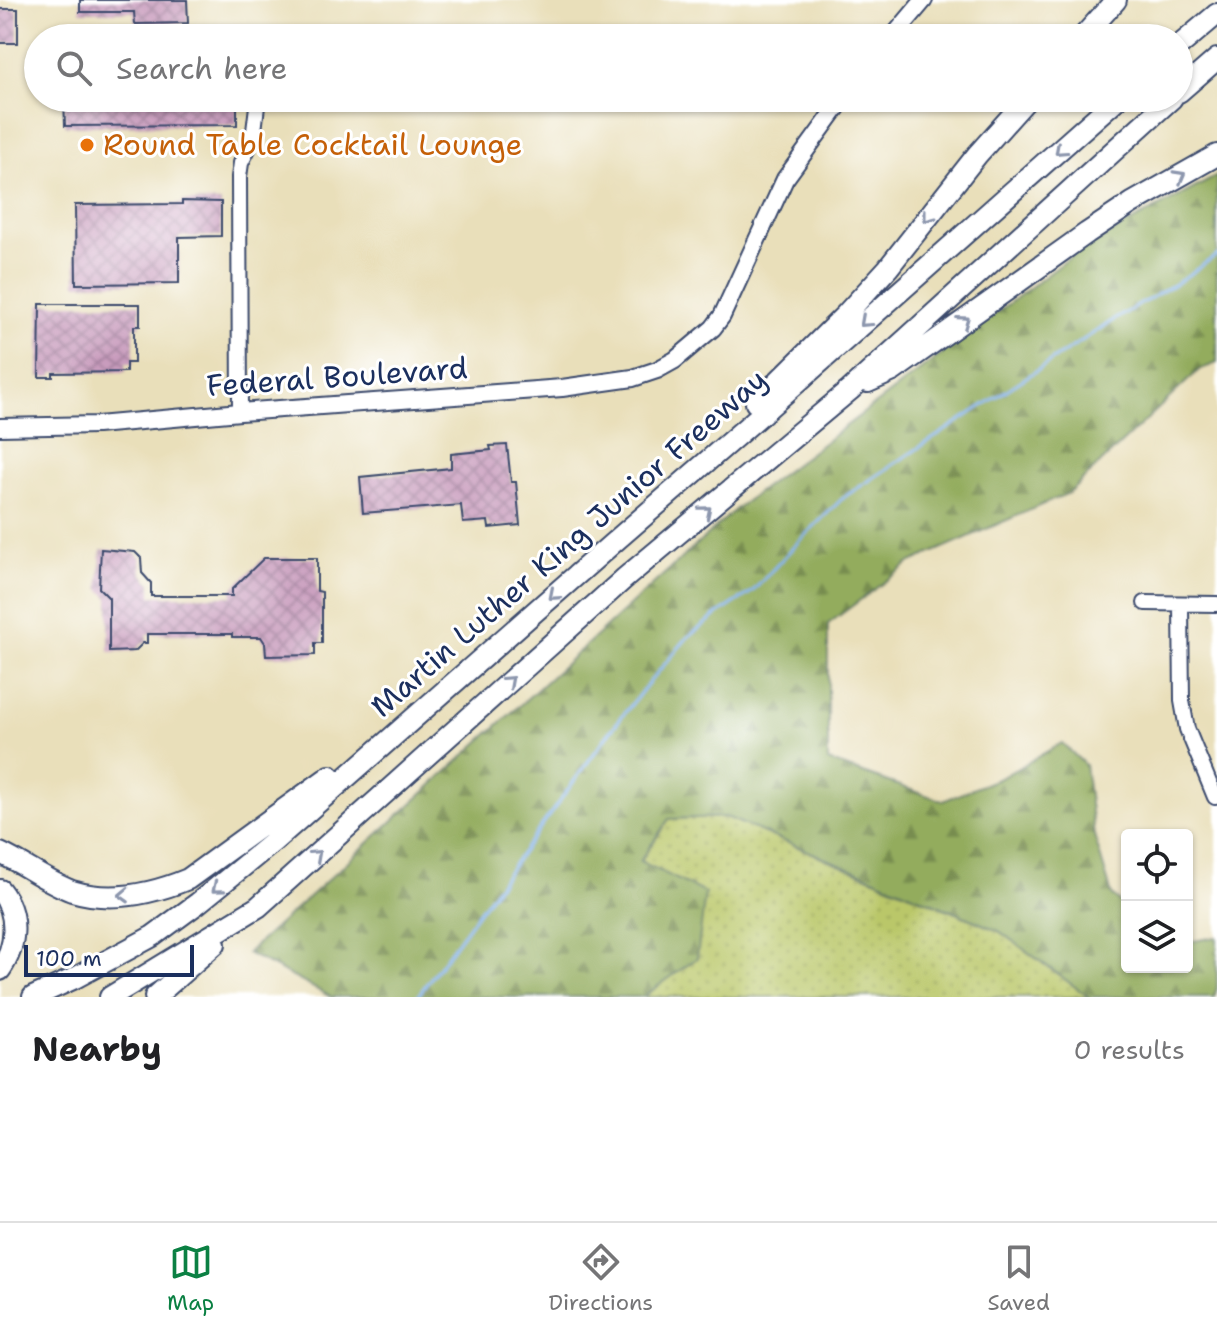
<!DOCTYPE html>
<style>
:root{--surface:#fff;--page:#f2f2f2;--text:#202124;--muted:#757577;--line:#e0e0e0;--accent:#0b8043}
body{margin:0;font-family:"Shantell Sans",sans-serif;background:var(--page);color:var(--text)}
.controls{position:absolute;right:24px;bottom:24px;display:grid;overflow:hidden;border-radius:8px;box-shadow:0 2px 6px #0004}
.controls button{width:72px;height:72px;display:grid;place-items:center;padding:0;border:0;border-bottom:2px solid var(--line);background:var(--surface);color:var(--text);font:40px sans-serif}
.scale{position:absolute;left:24px;bottom:20px;width:170px;box-sizing:border-box;padding-left:8px;border:4px solid #1b2f5e;border-top:0;font-size:22px;line-height:28px;white-space:nowrap;color:#1b2f5e;-webkit-text-stroke:6px #fff;paint-order:stroke}
.list{margin:0;padding:0;list-style:none}
h2{display:flex;justify-content:space-between;align-items:center;height:104px;margin:0;padding:0 32px;font-size:34px}
h2 small{font-size:26px;font-weight:400;color:var(--muted)}
.icon{flex:none;width:44px;height:44px;fill:none;stroke:currentColor;stroke-width:2;stroke-linecap:round;stroke-linejoin:round}
.map{position:relative;flex:none;width:1217px;height:997px;overflow:hidden}
.search{position:absolute;background:var(--surface);box-shadow:0 2px 6px #0004;left:24px;right:24px;top:24px;height:88px;display:flex;align-items:center;gap:20px;box-sizing:border-box;padding:0 28px;border-radius:44px;color:var(--muted);font-size:30px}
.sheet{height:224px;background:var(--surface)}
nav{display:flex;justify-content:space-around;align-items:center;box-sizing:border-box;height:112px;border-top:2px solid var(--line);background:var(--surface);font-size:22px;color:var(--muted)}
nav a{display:grid;justify-items:center;gap:4px}
nav .on{color:var(--accent)}
.map>svg:first-child{display:block}
.grass{fill:url(#grass-dots);stroke:#6a7b64;stroke-width:2}
.forest{fill:url(#forest-firs);stroke:#576e5e;stroke-width:2}
.lines{fill:none;stroke-linecap:round;stroke-linejoin:round}
.stream{stroke:#80b0eb;stroke-width:3}
.building{fill:url(#building-cross-hatch)}
.minor-casing{stroke:#3a496c;stroke-width:18}
.major-casing{stroke:#3a496c;stroke-width:20}
.highway-casing{stroke:#3a496c;stroke-width:24}
.minor{stroke:#fff;stroke-width:14}
.major{stroke:#fff;stroke-width:16}
.highway{stroke:#fff;stroke-width:20}
.oneway{stroke:#8d97ae}
.food-dot{fill:#e8710a;stroke:#fff;stroke-width:3}
.labels{text-anchor:middle;stroke-width:6;stroke-linejoin:round;paint-order:stroke}
.food-label{font-size:30px;fill:#c56008;stroke:#fff;text-anchor:start}
.street-label{font-size:30px;fill:#1b2f5e;stroke:#fff}
</style>
<div class="map">
<svg width="1217" height="997" viewBox="0 0 1217 997">
<defs>
<pattern id="grass-dots" width="8" height="8" patternUnits="userSpaceOnUse" patternTransform="scale(2)"><rect width="8" height="8" fill="#bac769"/><path d="M2 2h.1M6 6h.1" fill="none" stroke="#9fab5d" stroke-width="1.8" stroke-linecap="round"/></pattern>
<pattern id="forest-firs" width="22" height="20" patternUnits="userSpaceOnUse" patternTransform="scale(2)"><rect width="22" height="20" fill="#93ac5d"/><path d="M5 1l3.5 6h-7zM16 11l3.5 6h-7z" fill="#778c50"/></pattern>
<pattern id="building-cross-hatch" width="8" height="8" patternUnits="userSpaceOnUse" patternTransform="scale(2)"><rect width="8" height="8" fill="#c99cbd"/><path d="M0 0l8 8M0 8l8-8" fill="none" stroke="#a2809d"/></pattern>
</defs>
<rect width="100%" height="100%" fill="#fff"/>
<filter id="ink" filterUnits="userSpaceOnUse"><feTurbulence type="fractalNoise" baseFrequency=".0125" numOctaves="2"/><feDisplacementMap in="SourceGraphic" scale="16" xChannelSelector="R" yChannelSelector="G"/><feConvolveMatrix kernelMatrix="1 2 1 2 8 2 1 2 1" color-interpolation-filters="sRGB"/></filter>
<filter id="wash" filterUnits="userSpaceOnUse"><feTurbulence type="fractalNoise" baseFrequency=".006" numOctaves="4" result="noise"/><feDisplacementMap in="SourceGraphic" scale="32" xChannelSelector="R" yChannelSelector="G"/><feGaussianBlur stdDeviation="1.8" result="paint"/><feColorMatrix in="noise" values="0 0 0 0 0 0 0 0 0 0 0 0 0 0 0 0 0 1.4 0 .05"/><feComposite in="paint" operator="in"/></filter>
<g filter="url(#wash)">
<rect width="100%" height="100%" fill="#e9dfba"/>
<path class="grass" d="M 726,817 L 999,931 L 1089,997 L 643,997 L 697,958 L 640,862 L 669,819 Z"/>
<path class="forest" d="M 1217,176 L 1217,363 L 1199,370 L 1069,493 L 911,562 L 828,624 L 828,761 L 943,801 L 1002,777 L 1062,743 L 1085,765 L 1094,835 L 1112,895 L 1127,909 L 1127,967 L 1187,967 L 1187,942 L 1217,937 L 1217,988 L 1214,997 L 1089,997 L 999,931 L 866,875 L 726,817 L 669,819 L 640,861 L 705,893 L 697,958 L 643,997 L 331,997 L 247,953 L 737,508 L 1084,247 Z"/>
<g class="lines">
<path class="stream" d="M 417,997 L 609,733 L 646,686 L 688,637 L 718,614 L 753,591 L 799,541 L 844,497 L 1112,321 L 1178,282 L 1217,255"/>
</g>
<g id="blocks">
<path class="building" d="M 80,0 L 187,0 L 188,23 L 135,24 L 134,12 L 80,12 Z
M 0,9 L 18,9 L 18,43 L 0,43 Z
M 64,98 L 237,98 L 237,125 L 65,126 Z
M 182,201 L 221,202 L 221,236 L 179,237 L 179,283 L 76,284 L 75,205 L 182,204 Z
M 40,304 L 140,304 L 140,326 L 134,326 L 134,363 L 126,363 L 126,372 L 53,373 L 53,377 L 39,377 Z
M 507,445 L 511,482 L 516,482 L 520,525 L 489,528 L 488,521 L 463,523 L 461,505 L 363,513 L 360,477 L 451,468 L 451,454 L 491,450 L 490,446 Z
M 101,549 L 135,552 L 141,558 L 142,573 L 151,583 L 151,596 L 232,596 L 232,589 L 264,558 L 317,558 L 317,591 L 322,592 L 322,643 L 315,643 L 315,655 L 266,656 L 265,643 L 261,637 L 232,637 L 232,634 L 147,634 L 147,643 L 143,643 L 135,651 L 109,652 L 109,598 L 99,588 Z"/>
</g>
</g>
<g filter="url(#ink)">
<use href="#blocks" fill-opacity="0" stroke="#3a496c" stroke-width="2"/>
<g class="lines">
<g class="minor-casing">
<path id="minor" d="M 240,412 L 239,177 L 241,163 L 253,139 L 258,98
M 1145,603 L 1217,604
M 1181,604 L 1182,701 L 1187,729 L 1215,797"/>
</g>
<g class="major-casing">
<path id="major" d="M 892,38 L 924,0
M 0,427 L 97,425 L 240,412 L 562,388 L 633,378 L 657,370 L 675,360 L 713,328 L 722,316 L 785,179 L 844,98"/>
</g>
<g class="highway-casing">
<path id="highway" d="M 1082,38 L 1116,0
M 1179,46 L 1217,14
M 1179,92 L 1217,59
M 868,382 L 893,371 L 1087,233 L 1132,203 L 1217,155
M 756,403 L 846,314 L 888,268 L 977,155 L 1028,98
M 0,853 C 24,864 47,882 72,891 C 112,903 152,894 188,879 L 330,776
M 0,890 C 19,914 17,946 0,970
M 33,997 L 75,978 L 153,936 L 198,903 L 273,842 L 613,543 L 756,419 L 1118,98
M 110,997 L 258,907 L 625,578 L 850,390 L 1172,98
M 155,997 L 215,944"/>
</g>
<use href="#minor" class="minor"/>
<use href="#major" class="major"/>
<use href="#highway" class="highway"/>
</g>
<defs><path id="oneway-chevron" d="M-2-3.5L2.5 0L-2 3.5" fill="none" stroke-width="1.6" stroke-linecap="round" stroke-linejoin="round" transform="scale(2)"/></defs>
<g class="oneway">
<use href="#oneway-chevron" transform="translate(1060 150) rotate(138)"/>
<use href="#oneway-chevron" transform="translate(1180 176) rotate(-29)"/>
<use href="#oneway-chevron" transform="translate(928 217) rotate(128)"/>
<use href="#oneway-chevron" transform="translate(964 321) rotate(-35)"/>
<use href="#oneway-chevron" transform="translate(865 322) rotate(138)"/>
<use href="#oneway-chevron" transform="translate(706 511) rotate(-40)"/>
<use href="#oneway-chevron" transform="translate(554 595) rotate(139)"/>
<use href="#oneway-chevron" transform="translate(509 681) rotate(-42)"/>
<use href="#oneway-chevron" transform="translate(316 855) rotate(-42)"/>
<use href="#oneway-chevron" transform="translate(217 888) rotate(141)"/>
<use href="#oneway-chevron" transform="translate(124 895) rotate(178)"/>
</g>
</g>
<circle class="food-dot" cx="87" cy="145" r="8"/>
<g class="labels">
<g class="food-label">
<text x="103" y="155">Round Table Cocktail Lounge</text>
</g>
<g class="street-label">
<text transform="translate(337 377) rotate(-4)" y="10">Federal Boulevard</text>
<text transform="translate(569 543) rotate(-41)" y="10">Martin Luther King Junior Freeway</text>
</g>
</g>
</svg>
<div class="controls">
<button><svg class="icon" aria-label="locate" viewBox="0 0 24 24"><circle cx="12" cy="12" r="6"/><path d="M12 2v4M12 18v4M2 12h4M18 12h4"/></svg></button>
<button><svg class="icon" aria-label="layers" viewBox="0 0 24 24"><path d="M12 4l9 5-9 5-9-5zM3 14l9 5 9-5"/></svg></button>
</div>
<div class="scale">100 m</div>
<div class="search"><svg class="icon" aria-label="search" viewBox="0 0 24 24"><circle cx="10" cy="10" r="6"/><path d="M15 15l6 6"/></svg>Search here</div>
</div>
<section class="sheet">
<h2>Nearby<small>0 results</small></h2>
<ul class="list">
</ul>
</section>
<nav>
<a class="on"><svg class="icon" aria-label="map" viewBox="0 0 24 24"><path d="M3 6l6-2 6 2 6-2v14l-6 2-6-2-6 2zM9 4v14M15 6v14"/></svg>Map</a>
<a><svg class="icon" aria-label="directions" viewBox="0 0 24 24"><path d="M12 3l9 9-9 9-9-9zM9 14v-3h6M13 9l2 2-2 2"/></svg>Directions</a>
<a><svg class="icon" aria-label="saved" viewBox="0 0 24 24"><path d="M7 4h10v16l-5-4-5 4z"/></svg>Saved</a>
</nav>
